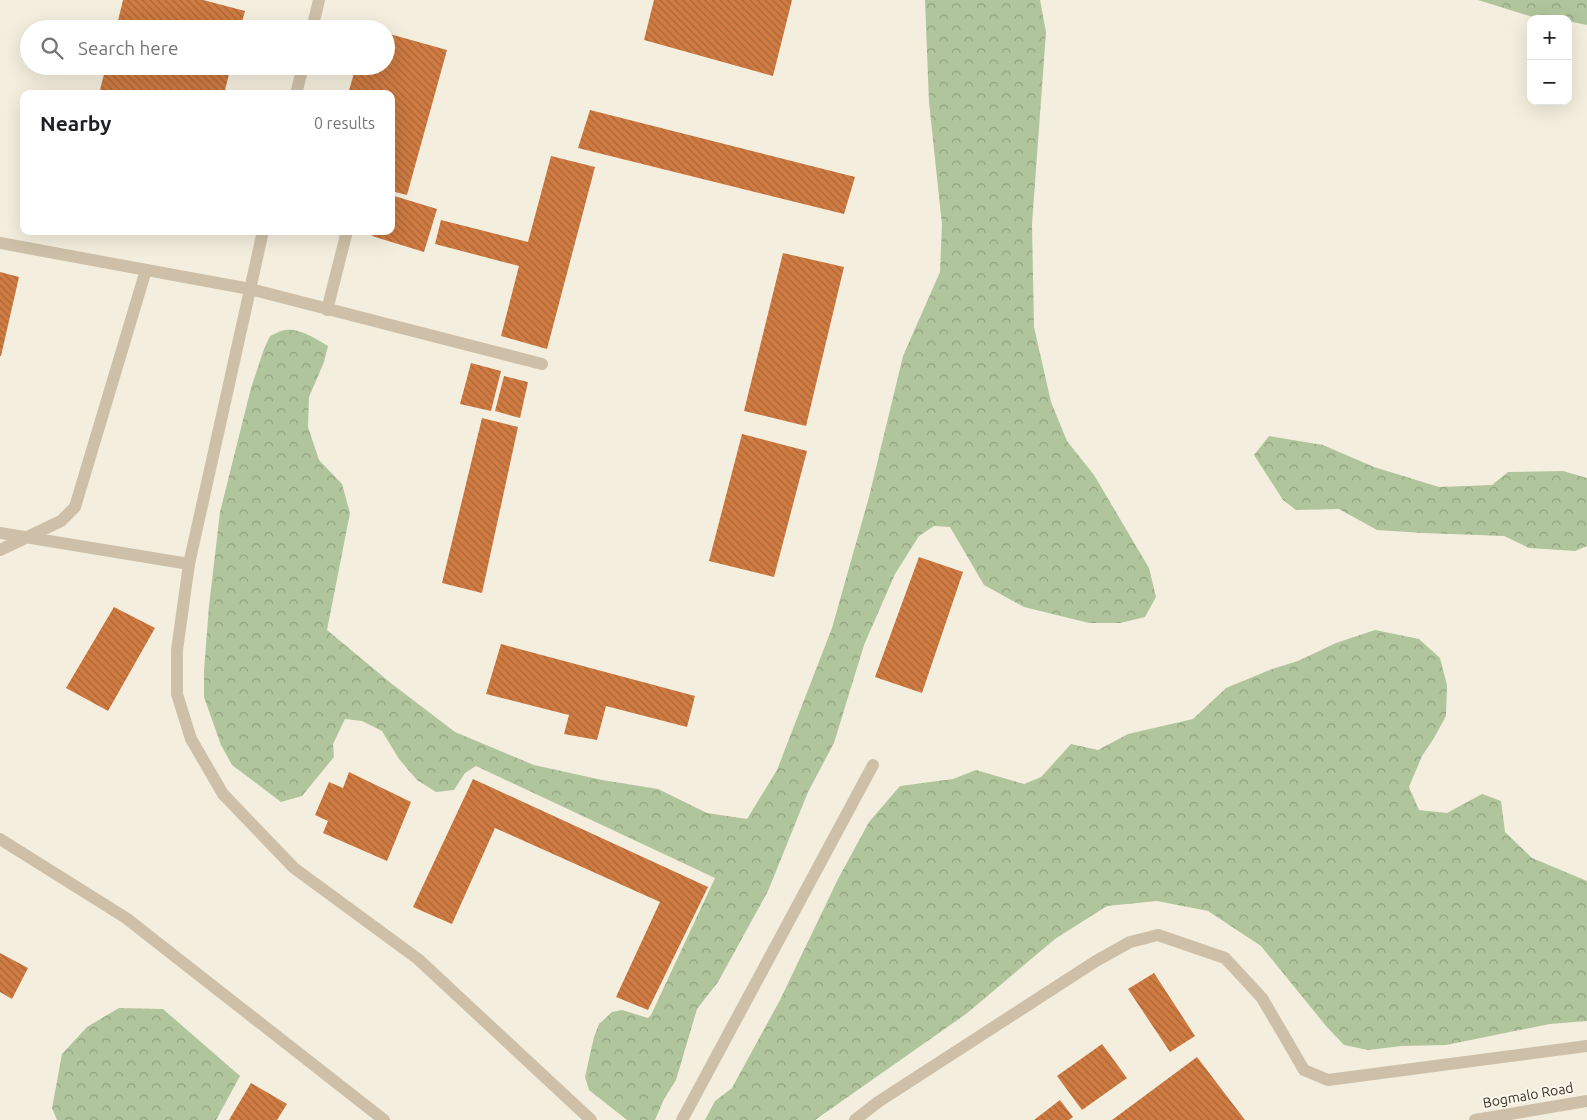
<!DOCTYPE html>
<meta charset="utf-8">
<style>
:root{--surface:#fff;--page:#f2f2f2;--text:#202124;--muted:#757577;--line:#e0e0e0}
body{margin:0;font-family:Ubuntu,sans-serif;background:var(--page);color:var(--text)}
.controls{position:absolute;right:15px;top:15px;display:grid;overflow:hidden;border-radius:10px;box-shadow:0 5px 20px #0002}
.controls button{width:45px;height:45px;display:grid;place-items:center;padding:0;border:0;border-bottom:1px solid var(--line);background:var(--surface);color:var(--text);font:25px sans-serif}
.list{margin:0;padding:0;list-style:none}
h2{display:flex;justify-content:space-between;align-items:center;height:65px;margin:0;padding:0 20px;font-size:21px}
h2 small{font-size:16px;font-weight:400;color:var(--muted)}
.icon{flex:none;width:28px;height:28px;fill:none;stroke:currentColor;stroke-width:2;stroke-linecap:round;stroke-linejoin:round}
.map{position:relative;flex:none;width:1587px;height:1120px;overflow:hidden}
.search{position:absolute;background:var(--surface);box-shadow:0 5px 20px #0002;left:20px;top:20px;width:375px;height:55px;display:flex;align-items:center;gap:12px;box-sizing:border-box;padding:0 18px;border-radius:28px;color:var(--muted);font-size:19px}
.panel{position:absolute;background:var(--surface);box-shadow:0 5px 20px #0002;left:20px;top:90px;width:375px;height:145px;border-radius:10px}
.map>svg:first-child{display:block}
.forest{fill:url(#forest-crowns)}
.building{fill:url(#building-back-hatch)}
.lines{fill:none;stroke-linecap:round;stroke-linejoin:round}
.minor{stroke:#cec0a8;stroke-width:12}
.labels{text-anchor:middle;stroke-width:4;stroke-linejoin:round;paint-order:stroke}
.street-label{font-size:14px;fill:#3a3129;stroke:#fbf7eb}
</style>
<div class="map">
<svg width="1587" height="1120" viewBox="0 0 1587 1120">
<defs>
<pattern id="forest-crowns" width="20" height="18" patternUnits="userSpaceOnUse" patternTransform="scale(1.25)"><rect width="20" height="18" fill="#b1c59c"/><path d="M2 6a3 3 0 1 1 6 0M12 15a3 3 0 1 1 6 0" fill="none" stroke="#91a17f"/></pattern>
<pattern id="building-back-hatch" width="6" height="6" patternUnits="userSpaceOnUse" patternTransform="scale(1.25)"><rect width="6" height="6" fill="#cf7b42"/><path d="M-1 5l2 2M0 0l6 6M5-1l2 2" fill="none" stroke="#a96537"/></pattern>
</defs>
<rect width="100%" height="100%" fill="#f4eede"/>
<path class="forest" d="M 925,0 L 1040,0 L 1046,32 L 1032,224 L 1034,327 L 1051,402 L 1067,441 L 1094,475 L 1149,568 L 1156,597 L 1145,617 L 1120,623 L 1089,623 L 1024,607 L 984,585 L 950,527 L 934,526 L 919,536 L 895,574 L 864,645 L 834,743 L 808,792 L 768,891 L 718,982 L 697,1009 L 676,1080 L 664,1099 L 655,1120 L 627,1120 L 589,1090 L 585,1077 L 594,1037 L 599,1024 L 612,1012 L 622,1010 L 648,1018 L 651,1015 L 715,878 L 476,766 L 465,773 L 454,790 L 436,792 L 417,780 L 399,759 L 382,731 L 362,721 L 345,719 L 333,744 L 334,757 L 302,796 L 281,802 L 232,765 L 221,745 L 204,697 L 204,671 L 209,606 L 220,512 L 251,388 L 264,349 L 270,336 C 275,334 281,330 286,330 C 300,328 316,339 328,346 L 324,362 L 309,397 L 308,427 L 319,460 L 342,484 L 350,513 L 327,630 L 392,684 L 455,732 L 534,765 L 602,780 L 658,789 L 707,813 L 747,819 L 777,770 L 832,628 L 869,497 L 903,356 L 940,272 L 942,225 L 929,102 Z
M 1478,0 L 1587,0 L 1587,25 L 1568,21 L 1568,19 L 1536,18 Z
M 1269,436 L 1323,445 L 1374,467 L 1439,487 L 1492,485 L 1508,472 L 1563,471 L 1587,478 L 1587,546 L 1575,551 L 1529,548 L 1504,536 L 1423,533 L 1377,530 L 1339,509 L 1296,510 L 1283,500 L 1254,455 Z
M 1375,630 L 1419,639 L 1440,658 L 1447,685 L 1446,716 L 1434,738 L 1422,756 L 1409,787 L 1419,810 L 1447,813 L 1482,794 L 1501,801 L 1505,832 L 1532,858 L 1587,881 L 1587,1021 L 1550,1024 L 1446,1045 L 1402,1046 L 1368,1050 L 1344,1045 L 1326,1026 L 1261,946 L 1208,911 L 1157,901 L 1107,906 L 1055,939 L 966,1014 L 815,1120 L 705,1120 L 715,1101 L 732,1088 L 780,1000 L 838,879 L 869,822 L 900,786 L 953,779 L 976,770 L 1024,784 L 1041,777 L 1071,744 L 1098,750 L 1128,734 L 1193,719 L 1226,688 L 1272,669 L 1298,661 L 1336,643 Z
M 119,1008 L 163,1009 L 240,1076 L 216,1120 L 57,1120 L 52,1108 L 62,1054 L 87,1027 Z"/>
<path class="building" d="M 123,0 L 203,0 L 245,11 L 240,29 L 116,29 Z
M 654,0 L 792,0 L 773,76 L 644,40 Z
M 386,33 L 447,50 L 407,195 L 391,191 L 391,94 L 348,94 L 356,66 L 386,66 Z
M 106,66 L 231,66 L 224,94 L 99,94 Z
M 590,110 L 855,177 L 844,214 L 578,148 Z
M 551,156 L 595,167 L 547,349 L 501,336 L 519,266 L 435,244 L 441,220 L 528,242 Z
M 391,195 L 437,209 L 424,252 L 372,236 L 374,231 L 391,231 Z
M 783,253 L 844,267 L 806,426 L 744,411 Z
M 0,272 L 19,277 L 1,356 L 0,356 Z
M 471,363 L 501,371 L 491,411 L 460,404 Z
M 504,376 L 528,382 L 520,418 L 495,411 Z
M 482,418 L 518,427 L 482,593 L 442,583 Z
M 742,434 L 807,451 L 774,577 L 709,561 Z
M 919,557 L 963,572 L 922,693 L 875,677 Z
M 114,607 L 155,628 L 108,711 L 66,688 Z
M 501,644 L 695,696 L 687,727 L 606,706 L 597,740 L 564,734 L 569,715 L 486,694 Z
M 349,772 L 411,802 L 387,861 L 323,833 L 328,821 L 315,815 L 329,782 L 343,788 Z
M 473,779 L 708,887 L 648,1010 L 616,997 L 660,902 L 495,828 L 452,924 L 413,907 Z
M 0,953 L 28,968 L 12,999 L 0,992 Z
M 1154,973 L 1195,1036 L 1170,1052 L 1128,989 Z
M 1102,1044 L 1127,1078 L 1082,1110 L 1057,1076 Z
M 1197,1057 L 1245,1120 L 1112,1120 Z
M 251,1083 L 287,1104 L 277,1120 L 229,1120 Z
M 1060,1100 L 1073,1117 L 1069,1120 L 1034,1120 Z"/>
<g class="lines">
<path class="minor" d="M 312,29 L 319,0
M 296,94 L 303,66
M 263,231 L 189,564 L 177,650 L 177,694 L 191,739 L 223,794 L 294,868 L 418,959 L 591,1120
M 0,243 L 250,289 L 542,364
M 327,310 L 347,231
M 0,533 L 189,564
M 0,550 L 61,521 L 75,507 L 146,270
M 0,839 L 126,918 L 384,1120
M 682,1120 L 873,765
M 855,1120 L 878,1102 L 1096,961 L 1130,942 L 1158,935 L 1225,958 L 1262,998 L 1304,1070 L 1328,1080 L 1587,1046
M 1475,1120 L 1587,1101"/>
</g>
<g class="labels">
<g class="street-label">
<text transform="translate(1528 1095) rotate(-10)" y="5">Bogmalo Road</text>
</g>
</g>
</svg>
<div class="controls">
<button>+</button>
<button>−</button>
</div>
<div class="search"><svg class="icon" aria-label="search" viewBox="0 0 24 24"><circle cx="10" cy="10" r="6"/><path d="M15 15l6 6"/></svg>Search here</div>
<section class="panel">
<h2>Nearby<small>0 results</small></h2>
<ul class="list">
</ul>
</section>
</div>
